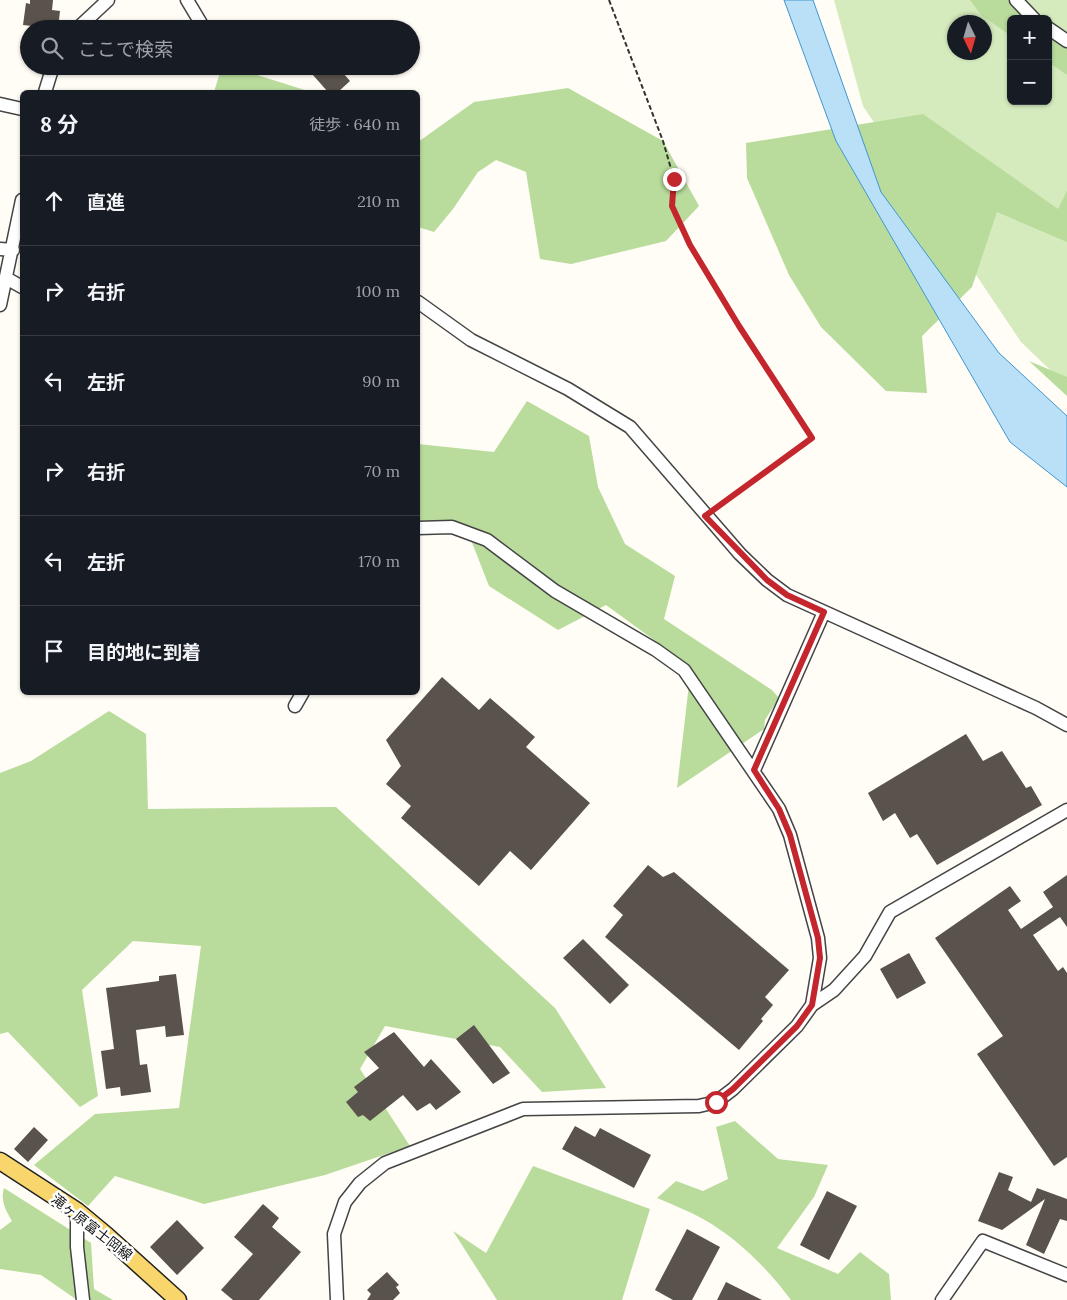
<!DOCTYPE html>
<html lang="ja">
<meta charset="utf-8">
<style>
:root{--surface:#171b24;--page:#20242c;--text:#f1f3f6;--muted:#9ea1a6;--line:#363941}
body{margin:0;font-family:Lora,"Noto Sans JP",serif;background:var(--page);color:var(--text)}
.controls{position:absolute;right:15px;top:15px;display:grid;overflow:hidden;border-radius:8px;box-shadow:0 1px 4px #0004}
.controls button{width:45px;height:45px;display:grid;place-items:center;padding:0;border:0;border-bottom:1px solid var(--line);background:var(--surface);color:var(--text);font:25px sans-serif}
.compass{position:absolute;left:947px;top:15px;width:45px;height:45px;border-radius:50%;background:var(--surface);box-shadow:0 1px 4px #0004;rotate:175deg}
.stop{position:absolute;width:15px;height:15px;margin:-11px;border:4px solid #c4262e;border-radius:50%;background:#fff}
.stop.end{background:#c4262e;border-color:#fff;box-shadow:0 1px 5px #0008}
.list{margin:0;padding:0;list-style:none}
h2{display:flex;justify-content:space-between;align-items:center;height:65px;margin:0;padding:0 20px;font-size:21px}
h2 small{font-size:16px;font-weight:400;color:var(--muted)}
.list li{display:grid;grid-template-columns:32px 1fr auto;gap:15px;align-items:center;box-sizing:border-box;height:90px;padding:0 20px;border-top:1px solid var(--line)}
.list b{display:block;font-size:19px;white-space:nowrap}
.list em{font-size:16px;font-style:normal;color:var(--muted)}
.icon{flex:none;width:28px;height:28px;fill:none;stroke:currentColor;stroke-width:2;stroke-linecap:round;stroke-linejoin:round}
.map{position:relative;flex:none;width:1067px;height:1300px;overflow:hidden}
.search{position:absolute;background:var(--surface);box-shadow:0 1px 4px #0004;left:20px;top:20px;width:400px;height:55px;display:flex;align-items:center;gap:12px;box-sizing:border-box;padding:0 18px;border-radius:28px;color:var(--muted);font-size:19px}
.panel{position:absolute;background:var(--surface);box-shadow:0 1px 4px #0004;left:20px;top:90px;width:400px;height:605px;border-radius:8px}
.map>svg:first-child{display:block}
.green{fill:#d5ebbd;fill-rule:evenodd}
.forest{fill:#b9dc9c}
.water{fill:#b9e0f7;stroke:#3f96cf}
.building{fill:#5a524d}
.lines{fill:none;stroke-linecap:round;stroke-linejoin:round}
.minor-casing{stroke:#444;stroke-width:15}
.major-casing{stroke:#222;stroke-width:19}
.path{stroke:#333;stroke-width:2;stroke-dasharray:5 2.5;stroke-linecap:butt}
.minor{stroke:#fff;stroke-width:12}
.major{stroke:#f9d66b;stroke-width:16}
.route{stroke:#c4262e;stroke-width:6}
.labels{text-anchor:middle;stroke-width:5;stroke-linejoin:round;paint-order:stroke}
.street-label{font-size:14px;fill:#111;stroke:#fff}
</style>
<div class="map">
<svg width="1067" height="1300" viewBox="0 0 1067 1300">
<rect width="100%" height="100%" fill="#fffdf5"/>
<path class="green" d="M 834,0 L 1067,0 L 1067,386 L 1021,342 L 863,106 ZM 1011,19 L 1048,19 L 1048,101 L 1011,101 ZM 954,22 L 984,22 L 984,52 L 954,52 Z"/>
<path class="forest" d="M 970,0 L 1020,0 L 1040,19 L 1011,19 L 1011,36 L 981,15 Z
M 1048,26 L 1067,43 L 1067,75 L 1048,62 Z
M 222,66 L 229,66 L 311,92 L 214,92 Z
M 568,88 L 663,141 L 699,206 L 666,241 L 571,264 L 540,259 L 526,172 L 496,160 L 478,172 L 453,209 L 434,232 L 418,227 L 418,142 L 474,102 Z
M 923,114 L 1058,209 L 1067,191 L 1067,242 L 997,212 L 972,287 L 922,336 L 927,393 L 886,391 L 821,327 L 789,275 L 747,178 L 746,143 Z
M 1029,361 L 1067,377 L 1067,396 Z
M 527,401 L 589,436 L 598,487 L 625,544 L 675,576 L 664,619 L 772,690 L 779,698 L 765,720 L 764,729 L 677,788 L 691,667 L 606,605 L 558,630 L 489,586 L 471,540 L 418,520 L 418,444 L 494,452 Z
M 109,711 L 146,734 L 148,809 L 336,807 L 555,1008 L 606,1088 L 542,1092 L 500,1047 L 385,1026 L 360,1069 L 410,1146 L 325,1175 L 204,1204 L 115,1176 L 88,1206 L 34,1165 L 95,1114 L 179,1108 L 201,946 L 133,941 L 82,990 L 98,1096 L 80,1107 L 8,1032 L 0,1034 L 0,773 L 31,761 Z
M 735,1121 L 778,1159 L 828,1165 L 814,1197 L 777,1248 L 838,1274 L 860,1252 L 889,1274 L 891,1300 L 791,1300 C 768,1269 737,1238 703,1219 C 689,1211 673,1205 657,1198 L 676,1181 L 703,1191 L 728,1179 L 716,1127 Z
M 533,1166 L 650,1209 L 622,1300 L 497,1300 L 453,1231 L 486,1253 Z
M 4,1188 L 91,1243 L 94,1289 L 113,1300 L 77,1300 L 41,1275 L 0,1269 L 0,1230 L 12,1221 C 6,1211 0,1200 4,1188 Z"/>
<path class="water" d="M 784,0 L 813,0 L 881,192 L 999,353 L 1067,416 L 1067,487 L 1010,442 L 836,141 Z"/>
<path class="building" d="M 30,0 L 53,0 L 52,10 L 60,11 L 58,29 L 23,25 L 26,3 L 30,4 Z
M 305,66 L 337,66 L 350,81 L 338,92 L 328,92 Z
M 442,677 L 479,710 L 490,698 L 535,737 L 526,747 L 590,803 L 531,870 L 510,851 L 479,886 L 401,818 L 411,806 L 386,784 L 401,766 L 386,740 Z
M 966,734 L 983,761 L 1002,751 L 1026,788 L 1031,786 L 1042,805 L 937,865 L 917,834 L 910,838 L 895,813 L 883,821 L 868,793 Z
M 648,865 L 663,877 L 674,872 L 789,970 L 765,997 L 773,1005 L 761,1019 L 763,1021 L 739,1050 L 605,937 L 623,915 L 613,906 Z
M 1067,875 L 1067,927 L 1060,917 L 1033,935 L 1058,971 L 1063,967 L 1067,973 L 1067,1157 L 1054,1166 L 977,1054 L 1003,1036 L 935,938 L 1010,886 L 1021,901 L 1008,910 L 1021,929 L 1053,907 L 1043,892 Z
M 583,939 L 629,985 L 610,1004 L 563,958 Z
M 909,953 L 926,983 L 897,999 L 880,969 Z
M 176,974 L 184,1035 L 166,1037 L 165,1026 L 136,1030 L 140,1065 L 147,1064 L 151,1092 L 121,1096 L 120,1087 L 106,1089 L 101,1051 L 114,1049 L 106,988 L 159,981 L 159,976 Z
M 474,1025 L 510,1073 L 493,1084 L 456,1039 Z
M 394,1032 L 424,1067 L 431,1059 L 461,1092 L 436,1110 L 430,1103 L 417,1111 L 403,1095 L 370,1121 L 363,1115 L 358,1117 L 346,1102 L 358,1092 L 354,1087 L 379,1068 L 364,1052 Z
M 575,1126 L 595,1137 L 600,1128 L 651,1155 L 634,1188 L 562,1149 Z
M 34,1127 L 48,1140 L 28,1162 L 14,1149 Z
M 999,1172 L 1013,1177 L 1008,1190 L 1031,1202 L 1037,1188 L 1067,1199 L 1067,1221 L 1060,1219 L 1044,1254 L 1026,1245 L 1045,1199 L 1002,1230 L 978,1221 Z
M 827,1191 L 857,1206 L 829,1260 L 800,1245 Z
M 263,1204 L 279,1218 L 272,1227 L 301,1252 L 259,1300 L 233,1300 L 221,1290 L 253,1254 L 234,1237 Z
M 177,1220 L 204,1248 L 177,1275 L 150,1247 Z
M 687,1229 L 720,1247 L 692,1300 L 673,1300 L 655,1290 Z
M 387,1272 L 399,1285 L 396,1287 L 400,1293 L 393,1300 L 367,1300 L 371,1294 L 367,1290 Z
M 726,1282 L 762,1300 L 717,1300 Z"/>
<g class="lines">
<g class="minor-casing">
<path id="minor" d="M 187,0 L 202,25
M 1016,0 L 1034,19
M 1048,28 L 1067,41
M 77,29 L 108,0
M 45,92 L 53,66
M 0,104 L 22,109
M 0,249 L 13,250
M 6,278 L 22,287
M 418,302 L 471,340 L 568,389 L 630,427 L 740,554 L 767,580 L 787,595 L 1036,708 L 1067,725
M 0,305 L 22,200
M 295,706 L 303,692
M 754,770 L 824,612
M 812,1005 L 834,990 L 865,956 L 890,912 L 1067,810
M 77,1211 L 77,1247 L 83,1300
M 337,1300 L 334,1234 L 345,1202 L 360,1183 L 385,1163 L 523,1109 L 699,1106 L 716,1102 L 733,1089 L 797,1026 L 812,1005 L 820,958 L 818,938 L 790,835 L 779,809 L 684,670 L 656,650 L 555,591 L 487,540 L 452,527 L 418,528
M 942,1300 L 983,1241 L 1067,1275"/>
</g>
<g class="major-casing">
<path id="major" d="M 0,1161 L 77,1211 L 106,1235 L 178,1300"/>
</g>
<path class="path" d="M 609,0 L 663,141 L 674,179 L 672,206 L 690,245 L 739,326 L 812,438 L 715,509"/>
<use href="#minor" class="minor"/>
<use href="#major" class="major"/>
</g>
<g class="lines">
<path class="route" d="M 674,179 L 672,206 L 690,245 L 739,326 L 812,438 L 705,516 L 767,580 L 787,595 L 824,612 L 754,770 L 779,809 L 790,835 L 818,938 L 820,958 L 812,1005 L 797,1026 L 733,1089 L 716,1102"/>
</g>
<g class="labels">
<g class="street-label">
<text transform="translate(92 1227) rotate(38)" y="5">滝ヶ原富士岡線</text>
</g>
</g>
</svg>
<div class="controls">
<button>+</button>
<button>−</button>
</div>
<svg class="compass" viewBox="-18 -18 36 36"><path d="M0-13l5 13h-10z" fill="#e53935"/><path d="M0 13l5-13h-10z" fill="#9ea1a6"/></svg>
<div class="stop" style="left:716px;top:1102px"></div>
<div class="stop end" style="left:674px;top:179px"></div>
<div class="search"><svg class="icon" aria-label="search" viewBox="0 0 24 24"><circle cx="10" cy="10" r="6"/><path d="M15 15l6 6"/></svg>ここで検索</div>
<section class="panel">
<h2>8 分<small>徒歩 · 640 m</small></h2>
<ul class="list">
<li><svg class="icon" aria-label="ahead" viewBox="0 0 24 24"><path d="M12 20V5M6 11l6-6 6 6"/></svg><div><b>直進</b></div><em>210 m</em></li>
<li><svg class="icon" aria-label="right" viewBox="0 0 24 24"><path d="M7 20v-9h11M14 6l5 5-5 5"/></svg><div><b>右折</b></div><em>100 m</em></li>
<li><svg class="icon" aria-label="left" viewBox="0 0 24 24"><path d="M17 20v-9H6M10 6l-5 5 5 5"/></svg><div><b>左折</b></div><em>90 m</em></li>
<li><svg class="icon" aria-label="right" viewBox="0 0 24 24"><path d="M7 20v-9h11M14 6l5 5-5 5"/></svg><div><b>右折</b></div><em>70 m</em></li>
<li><svg class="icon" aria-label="left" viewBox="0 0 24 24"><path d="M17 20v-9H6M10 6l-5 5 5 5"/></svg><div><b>左折</b></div><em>170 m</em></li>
<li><svg class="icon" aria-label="arrive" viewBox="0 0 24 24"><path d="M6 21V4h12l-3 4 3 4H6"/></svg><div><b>目的地に到着</b></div></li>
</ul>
</section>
</div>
